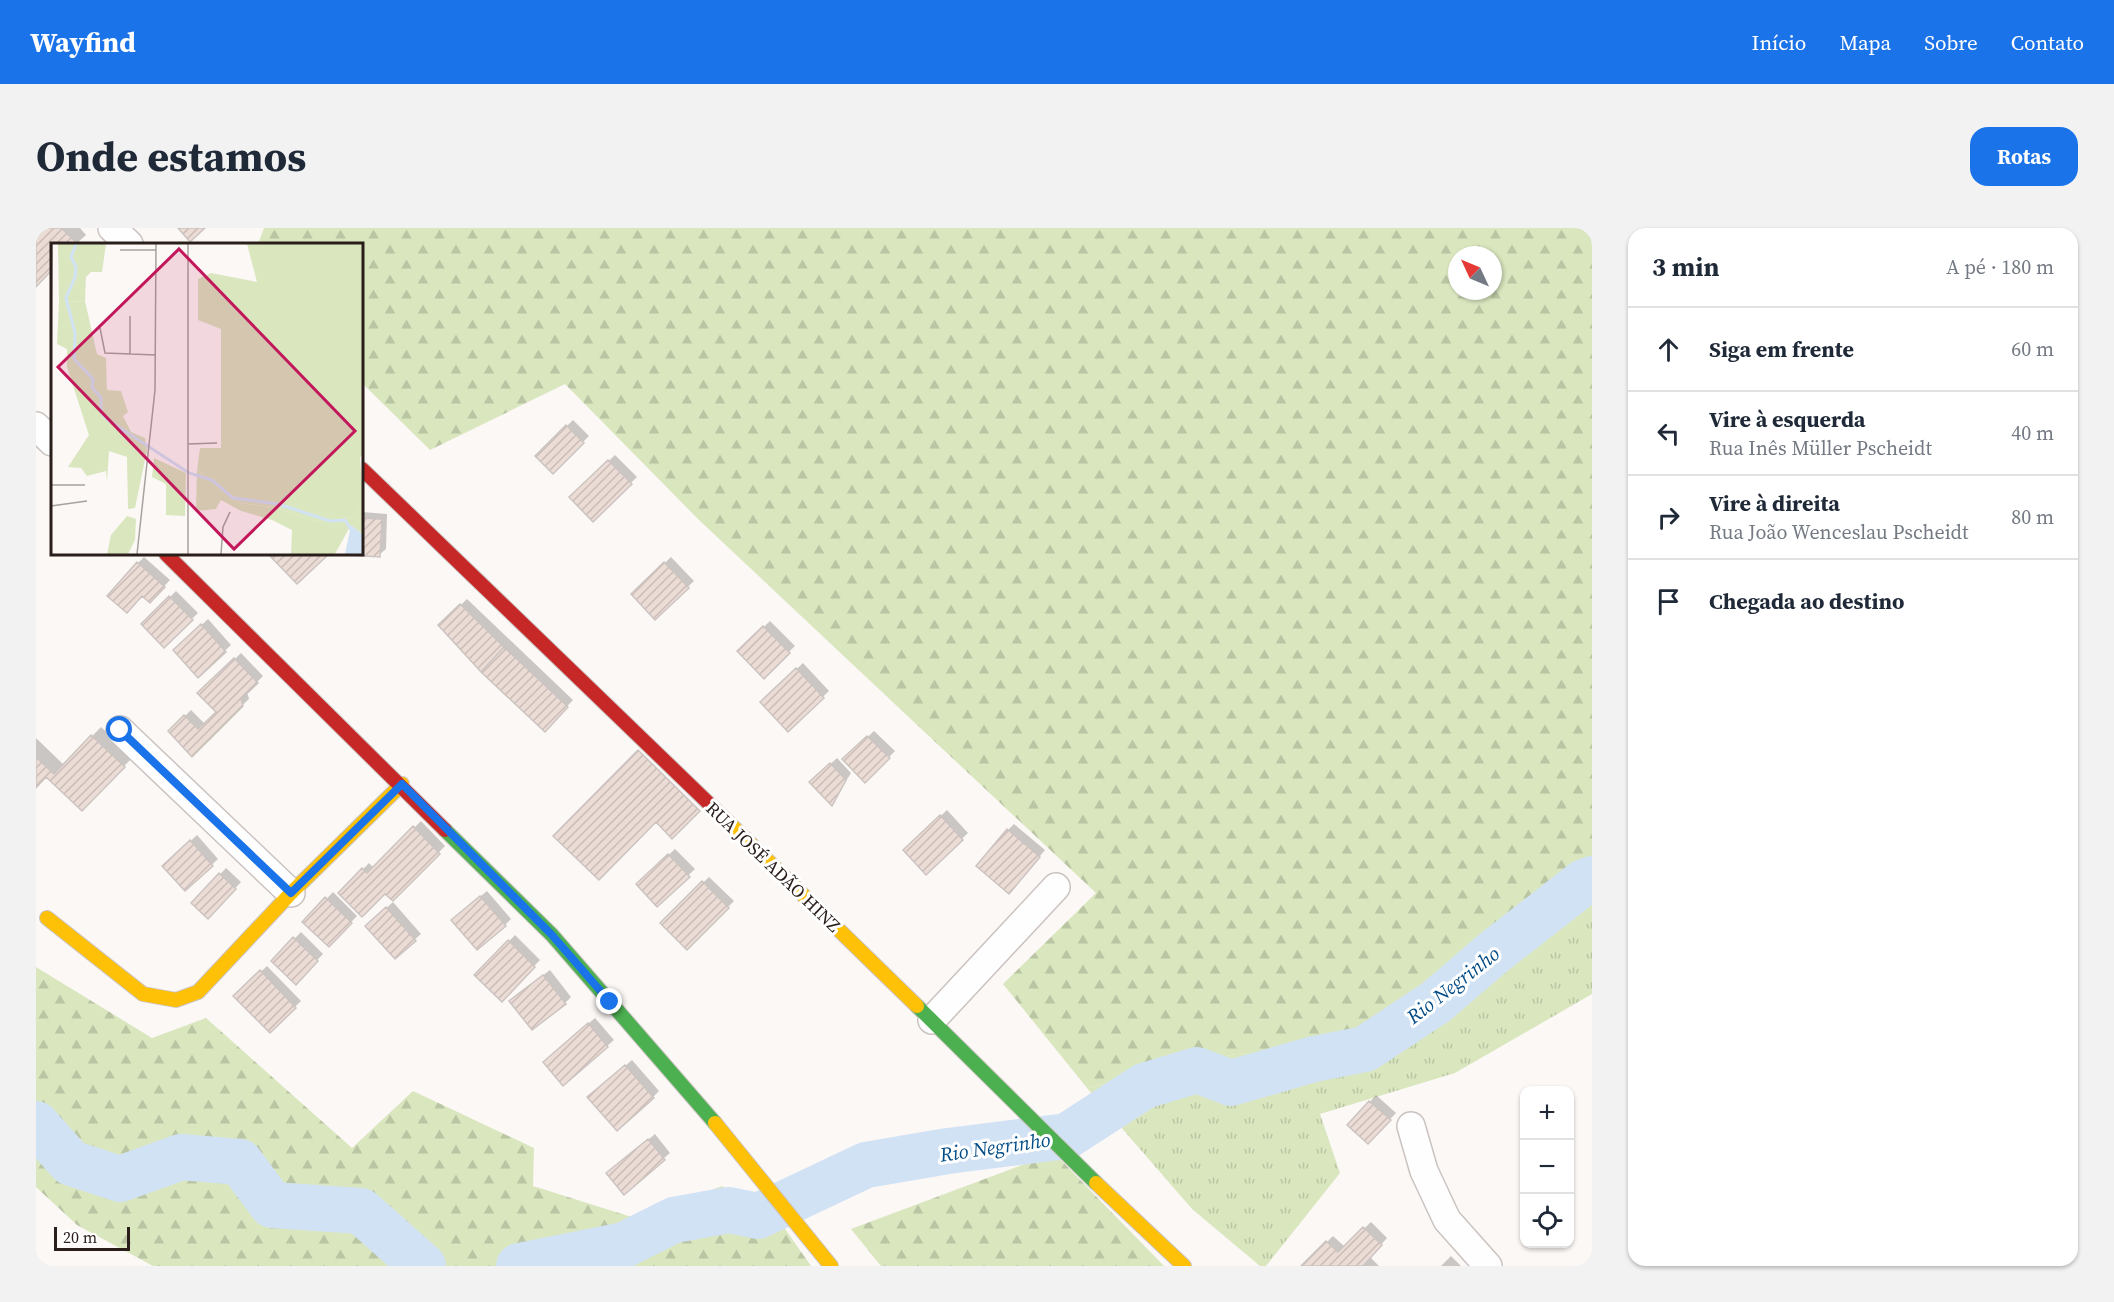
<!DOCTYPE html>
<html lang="pt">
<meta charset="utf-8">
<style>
:root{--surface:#fff;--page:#f2f2f3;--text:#1f2937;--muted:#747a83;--line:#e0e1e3;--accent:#1a73e8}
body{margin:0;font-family:"Source Serif 4",serif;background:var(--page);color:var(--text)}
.controls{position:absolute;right:18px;bottom:18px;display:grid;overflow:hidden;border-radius:12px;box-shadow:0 2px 4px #0004}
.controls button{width:54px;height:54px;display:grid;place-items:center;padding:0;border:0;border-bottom:2px solid var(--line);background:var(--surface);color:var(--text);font:30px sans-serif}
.compass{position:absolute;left:1412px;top:18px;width:54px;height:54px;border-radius:50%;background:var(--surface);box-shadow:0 2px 4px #0004;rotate:314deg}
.scale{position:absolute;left:18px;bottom:15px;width:76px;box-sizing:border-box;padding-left:6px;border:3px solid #2a1e1a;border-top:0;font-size:16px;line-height:21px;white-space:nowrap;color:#2a1e1a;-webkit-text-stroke:4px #fff;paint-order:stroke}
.stop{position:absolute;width:18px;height:18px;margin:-14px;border:4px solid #1a73e8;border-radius:50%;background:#fff}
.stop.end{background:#1a73e8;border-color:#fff;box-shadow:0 2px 6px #0008}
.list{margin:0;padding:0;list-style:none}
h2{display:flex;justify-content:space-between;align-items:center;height:78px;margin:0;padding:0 24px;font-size:26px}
h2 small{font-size:20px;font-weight:400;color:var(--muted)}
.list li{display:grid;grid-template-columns:39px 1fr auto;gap:18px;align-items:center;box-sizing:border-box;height:84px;padding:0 24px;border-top:2px solid var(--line)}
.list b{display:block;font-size:22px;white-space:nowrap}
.list p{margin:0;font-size:20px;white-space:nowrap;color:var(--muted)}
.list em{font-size:20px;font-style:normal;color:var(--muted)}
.icon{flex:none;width:33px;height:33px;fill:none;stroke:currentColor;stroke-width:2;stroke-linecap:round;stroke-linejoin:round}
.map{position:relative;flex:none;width:1556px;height:1038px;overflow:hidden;border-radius:18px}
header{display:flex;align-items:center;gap:36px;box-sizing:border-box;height:84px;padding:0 30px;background:var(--accent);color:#fff}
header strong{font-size:28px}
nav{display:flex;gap:33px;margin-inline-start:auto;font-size:21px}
.intro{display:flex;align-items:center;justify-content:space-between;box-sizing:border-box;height:144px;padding:0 36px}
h1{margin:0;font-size:42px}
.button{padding:15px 27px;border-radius:18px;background:var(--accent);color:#fff;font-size:21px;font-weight:700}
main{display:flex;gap:36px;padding:0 36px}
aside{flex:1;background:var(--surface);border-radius:18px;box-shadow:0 2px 4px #0004}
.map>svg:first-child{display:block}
.grass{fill:url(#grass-tufts)}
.forest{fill:url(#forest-firs);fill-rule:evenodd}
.shadow{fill:#0003}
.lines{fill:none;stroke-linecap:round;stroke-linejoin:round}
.river{stroke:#d2e2f5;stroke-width:46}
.building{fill:url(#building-hatch);stroke:#ccc4c1;stroke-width:1.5}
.street-casing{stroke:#cac3c0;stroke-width:30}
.fast-casing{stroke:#cac3c0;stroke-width:16}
.slow-casing{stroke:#cac3c0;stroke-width:16}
.jam-casing{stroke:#cac3c0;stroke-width:16}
.street{stroke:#fffefe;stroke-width:27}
.fast{stroke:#4caf50;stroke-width:14}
.slow{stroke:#ffc107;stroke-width:14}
.jam{stroke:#c62828;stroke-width:14}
.route{stroke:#1a73e8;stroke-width:8}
.labels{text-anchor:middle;stroke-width:6;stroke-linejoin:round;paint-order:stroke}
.street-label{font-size:18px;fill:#2a1e1a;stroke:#fff}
.water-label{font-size:20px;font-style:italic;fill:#034c86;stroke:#fff}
.inset-river{fill:none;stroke:#d2e2f5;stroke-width:3}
.inset-road{fill:none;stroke:#a8a19e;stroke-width:1.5}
.view{fill:#c2185b;fill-opacity:0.15;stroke:#c2185b;stroke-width:3}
.inset-edge{fill:none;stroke:#2a1e1a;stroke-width:3}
</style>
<header>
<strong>Wayfind</strong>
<nav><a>Início</a><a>Mapa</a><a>Sobre</a><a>Contato</a></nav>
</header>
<div class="intro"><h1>Onde estamos</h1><a class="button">Rotas</a></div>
<main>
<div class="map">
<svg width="1556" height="1038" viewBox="0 0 1556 1038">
<defs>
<pattern id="grass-tufts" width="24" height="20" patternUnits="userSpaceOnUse" patternTransform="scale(1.5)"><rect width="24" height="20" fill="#d9e6be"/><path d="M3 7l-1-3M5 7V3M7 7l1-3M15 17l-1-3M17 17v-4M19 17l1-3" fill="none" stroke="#bac5a3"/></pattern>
<pattern id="forest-firs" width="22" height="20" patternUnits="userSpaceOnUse" patternTransform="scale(1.5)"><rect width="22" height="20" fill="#d9e6be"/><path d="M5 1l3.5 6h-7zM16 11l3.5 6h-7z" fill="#bac5a3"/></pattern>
<pattern id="building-hatch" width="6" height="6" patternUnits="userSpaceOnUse" patternTransform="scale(1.5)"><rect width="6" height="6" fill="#ecdcd6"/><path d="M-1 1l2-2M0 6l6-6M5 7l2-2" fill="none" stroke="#cbbcb7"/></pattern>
</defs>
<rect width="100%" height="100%" fill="#fcf8f6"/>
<path class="grass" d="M 1556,674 L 1556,766 L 1419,845 L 1284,886 L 1304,945 L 1230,1038 L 1224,1038 L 1156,981 L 1051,860 L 1200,826 L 1376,817 L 1539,683 Z"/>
<path class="forest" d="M 228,0 L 1556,0 L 1556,674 L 1539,683 L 1376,817 L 1200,826 L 1051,860 L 967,756 L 1060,665 L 663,292 L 529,156 L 394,222 L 326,155 L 326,16 L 222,16 ZM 1421,27 L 1457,27 L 1457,63 L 1421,63 Z
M 0,739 L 116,810 L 170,790 L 316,920 L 377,863 L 498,920 L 497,958 L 602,991 L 686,958 L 747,998 L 775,1038 L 117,1038 L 41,997 L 0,959 Z
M 1018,925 L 1128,1038 L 845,1038 L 815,1001 Z"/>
<path class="shadow" d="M 0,0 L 44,0 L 50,7 L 40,16 L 16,16 L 16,40 L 0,57 Z
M 537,192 L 553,208 L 517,244 L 501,228 Z
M 579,227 L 601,249 L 557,292 L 535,269 Z
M 326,284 L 351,286 L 350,321 L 343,327 L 309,326 L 326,326 Z
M 234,326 L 291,326 L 261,354 Z
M 108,329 L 134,352 L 120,367 L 102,335 Z
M 635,329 L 658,353 L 619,390 L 597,366 Z
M 140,363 L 162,385 L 128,418 L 107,396 Z
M 431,371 L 537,472 L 509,502 L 404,397 Z
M 172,391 L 195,417 L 162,448 L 139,422 Z
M 734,393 L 759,418 L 728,448 L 703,423 Z
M 205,425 L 227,448 L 211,464 L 213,471 L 156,526 L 134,503 L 155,482 L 169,496 L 182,484 L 164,465 Z
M 767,435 L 793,463 L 752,502 L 726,474 Z
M 65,499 L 97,529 L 46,581 L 11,548 L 0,558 L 0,510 L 28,537 Z
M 838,503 L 859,523 L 829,553 L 808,531 Z
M 801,530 L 815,545 L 796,576 L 775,554 Z
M 911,582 L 932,605 L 890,645 L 869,622 Z
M 385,593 L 409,618 L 357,671 L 349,664 L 304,665 L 333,635 L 338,640 Z
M 978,596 L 1009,622 L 979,658 L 972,602 Z
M 161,607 L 182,631 L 150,661 L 128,638 Z
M 639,621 L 659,641 L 621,677 L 602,656 Z
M 190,640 L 205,654 L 178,683 L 157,675 Z
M 673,649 L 698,673 L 651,720 L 626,695 Z
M 451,663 L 475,691 L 469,697 L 423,686 Z
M 297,664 L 321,688 L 293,717 L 269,694 Z
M 357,674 L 385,706 L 359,729 L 331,698 Z
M 265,704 L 287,726 L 266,748 L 237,733 Z
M 479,707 L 504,732 L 466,771 L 440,747 Z
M 231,738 L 265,773 L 234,803 L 200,768 Z
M 514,742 L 535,769 L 529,775 L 481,767 Z
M 559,790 L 578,812 L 527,856 L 515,828 Z
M 596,832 L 623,863 L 617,869 L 560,863 Z
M 1340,867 L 1360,885 L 1332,914 L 1313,897 Z
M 619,906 L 634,925 L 588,964 L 578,940 Z
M 1335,994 L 1351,1010 L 1334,1029 L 1343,1038 L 1267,1038 L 1297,1008 L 1309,1019 Z
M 1415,1028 L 1425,1038 L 1405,1038 Z"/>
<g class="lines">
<path class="river" d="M 0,896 L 35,935 L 84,951 L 145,929 L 204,934 L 236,977 L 325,983 L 387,1038
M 483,1038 L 588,1017 L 638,992 L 693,982 L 722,988 L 830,937 L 912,923 L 1031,908 L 1108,858 L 1161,842 L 1195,855 L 1278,831 L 1329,821 L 1400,774 L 1457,725 L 1548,654 L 1556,651"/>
</g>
<path class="building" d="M 0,0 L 25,0 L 42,16 L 16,16 L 16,42 L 0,59 Z
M 142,0 L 169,0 L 154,14 Z
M 530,197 L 548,215 L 517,246 L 499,228 Z
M 572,232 L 596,256 L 557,294 L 533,269 Z
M 326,290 L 346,291 L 344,329 L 293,326 L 261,356 L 232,326 L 326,326 Z
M 101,334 L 129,359 L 114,375 L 106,368 L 91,385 L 71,368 Z
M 628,334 L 653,360 L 619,392 L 595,366 Z
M 133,368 L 157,392 L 128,420 L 105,396 Z
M 424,376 L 468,419 L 445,444 L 402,397 Z
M 165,396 L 190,424 L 162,450 L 137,422 Z
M 727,398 L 754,425 L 728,451 L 701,423 Z
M 468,419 L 532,479 L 509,504 L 445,444 Z
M 198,430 L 222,455 L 205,471 L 207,478 L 156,529 L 132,503 L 148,487 L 162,501 L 180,484 L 161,465 Z
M 760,440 L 788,470 L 752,504 L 724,474 Z
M 55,507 L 89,539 L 46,583 L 10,549 L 0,560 L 0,529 L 18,546 Z
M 831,508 L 854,530 L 829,555 L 806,531 Z
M 602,522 L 664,583 L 636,611 L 620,594 L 563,652 L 517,608 Z
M 794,535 L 810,552 L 796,578 L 773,554 Z
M 904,587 L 927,612 L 890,647 L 867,622 Z
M 377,598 L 404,626 L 357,673 L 349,666 L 326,689 L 302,665 L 326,640 L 331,645 Z
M 971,601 L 1004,629 L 973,666 L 940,638 Z
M 154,612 L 177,638 L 149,663 L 126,638 Z
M 632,626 L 654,649 L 621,679 L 600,656 Z
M 183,645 L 200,661 L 172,691 L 155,675 Z
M 666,653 L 693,680 L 651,722 L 624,695 Z
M 444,668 L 470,698 L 441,722 L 415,692 Z
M 289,669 L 316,695 L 293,719 L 266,694 Z
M 350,679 L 380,713 L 359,731 L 329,698 Z
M 257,709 L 282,733 L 260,757 L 235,733 Z
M 472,712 L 499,739 L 466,774 L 438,747 Z
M 224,742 L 260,780 L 234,805 L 197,768 Z
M 507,747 L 530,776 L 496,802 L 473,773 Z
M 552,795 L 572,819 L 527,858 L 507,834 Z
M 589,837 L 618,870 L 581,903 L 551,869 Z
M 1333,873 L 1355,892 L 1332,916 L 1311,897 Z
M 612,911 L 629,932 L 588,967 L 570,945 Z
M 1327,999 L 1346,1017 L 1327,1038 L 1265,1038 L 1290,1013 L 1302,1024 Z"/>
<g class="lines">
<g class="street-casing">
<path id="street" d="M 76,0 L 93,16
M 0,198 L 16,214
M 84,502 L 255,665
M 896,792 L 1020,659
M 1375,898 L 1388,943 L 1411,992 L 1452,1038"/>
</g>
<g class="fast-casing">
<path id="fast" d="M 409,602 L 516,707 L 679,895
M 881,778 L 1060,955"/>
</g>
<g class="slow-casing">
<path id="slow" d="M 691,593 L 881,778
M 11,690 L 107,766 L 140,772 L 162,764 L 255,665 L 366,556
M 679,895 L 795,1038
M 1060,955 L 1148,1038"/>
</g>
<g class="jam-casing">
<path id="jam" d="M 326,241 L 691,593
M 130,326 L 409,602"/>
</g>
<use href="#street" class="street"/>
<use href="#fast" class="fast"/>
<use href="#slow" class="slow"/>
<use href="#jam" class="jam"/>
</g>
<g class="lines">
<path class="route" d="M 84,502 L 255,665 L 366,556 L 516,707 L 574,774"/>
</g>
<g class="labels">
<g class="street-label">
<text transform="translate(737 639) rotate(44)" y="6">RUA JOSÉ ADÃO HINZ</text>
</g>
<g class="water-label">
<text transform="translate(1417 757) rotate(-38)" y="7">Rio Negrinho</text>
<text transform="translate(959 919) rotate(-8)" y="7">Rio Negrinho</text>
</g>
</g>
<g transform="translate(15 15)">
<rect width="312" height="312" fill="#fcf8f6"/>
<path d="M 146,227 L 188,260 L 222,264 L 269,279 L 302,274 L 312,259 L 312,292 L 300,282 L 284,311 L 240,311 L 241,287 L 221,277 L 190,268 L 170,257 L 165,266 L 145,268 Z" fill="#d9e6be"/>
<path d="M 196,1 L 312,1 L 312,212 L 309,214 L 312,259 L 302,274 L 269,279 L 222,264 L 188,260 L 146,227 L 149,205 L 170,205 L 170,86 L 147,77 L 147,36 L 160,30 L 206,39 ZM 34,58 L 46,111 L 55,115 L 56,147 L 70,148 L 77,169 L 72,173 L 80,189 L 94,195 L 96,207 L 84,265 L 77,266 L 76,214 L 58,208 L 56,239 L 55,228 L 36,233 L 30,225 L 17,224 L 38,192 L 16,124 L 16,106 L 6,101 L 8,59 ZM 103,215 L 135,230 L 134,273 L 115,272 L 115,241 L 101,234 ZM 76,273 L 85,276 L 84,297 L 77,311 L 56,311 L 60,292 Z" fill="#d9e6be"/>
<path d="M 7,1 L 55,1 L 51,29 L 40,29 L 35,34 L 34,58 L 8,59 Z" fill="#d9e6be"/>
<path d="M 300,282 L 312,292 L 312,311 L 294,311 Z" fill="#d2e2f5"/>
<path class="inset-river" d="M 25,1 L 20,14 L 25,24 L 24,34 L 15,55 L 24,90 L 23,116 L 42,136 L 41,144 L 50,155 L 50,169 L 57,177 L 138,230 L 161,237 L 182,255 L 227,261 L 279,278 L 294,277 L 312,306"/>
<path class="inset-road" d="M 137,1 L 137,311M 69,7 L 105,7M 79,73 L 79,111M 49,85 L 54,110 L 105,112M 0,124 L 1,1M 137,201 L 166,200M 0,242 L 34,242M 0,263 L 36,258M 86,311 L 104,147 L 105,1M 170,311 L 172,284 L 179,269"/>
<path class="view" d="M 128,6 L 304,188 L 183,306 L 7,124 Z"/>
<rect width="312" height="312" class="inset-edge"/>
</g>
</svg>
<div class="controls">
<button>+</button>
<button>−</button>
<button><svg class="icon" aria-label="locate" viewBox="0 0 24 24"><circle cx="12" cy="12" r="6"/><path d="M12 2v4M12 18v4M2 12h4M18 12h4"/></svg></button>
</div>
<svg class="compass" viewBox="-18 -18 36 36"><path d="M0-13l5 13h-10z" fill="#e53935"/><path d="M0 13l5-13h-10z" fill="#747a83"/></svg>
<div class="scale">20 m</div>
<div class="stop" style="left:84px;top:502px"></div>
<div class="stop end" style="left:574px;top:774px"></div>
</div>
<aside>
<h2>3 min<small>A pé · 180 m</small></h2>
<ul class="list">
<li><svg class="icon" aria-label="ahead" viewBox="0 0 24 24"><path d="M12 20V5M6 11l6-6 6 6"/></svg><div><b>Siga em frente</b></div><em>60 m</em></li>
<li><svg class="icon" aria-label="left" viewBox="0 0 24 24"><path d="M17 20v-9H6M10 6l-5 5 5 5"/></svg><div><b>Vire à esquerda</b><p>Rua Inês Müller Pscheidt</p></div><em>40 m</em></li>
<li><svg class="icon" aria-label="right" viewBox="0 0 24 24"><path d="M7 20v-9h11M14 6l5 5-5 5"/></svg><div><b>Vire à direita</b><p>Rua João Wenceslau Pscheidt</p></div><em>80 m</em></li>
<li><svg class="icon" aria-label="arrive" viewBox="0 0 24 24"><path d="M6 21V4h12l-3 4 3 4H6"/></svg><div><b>Chegada ao destino</b></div></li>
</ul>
</aside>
</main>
